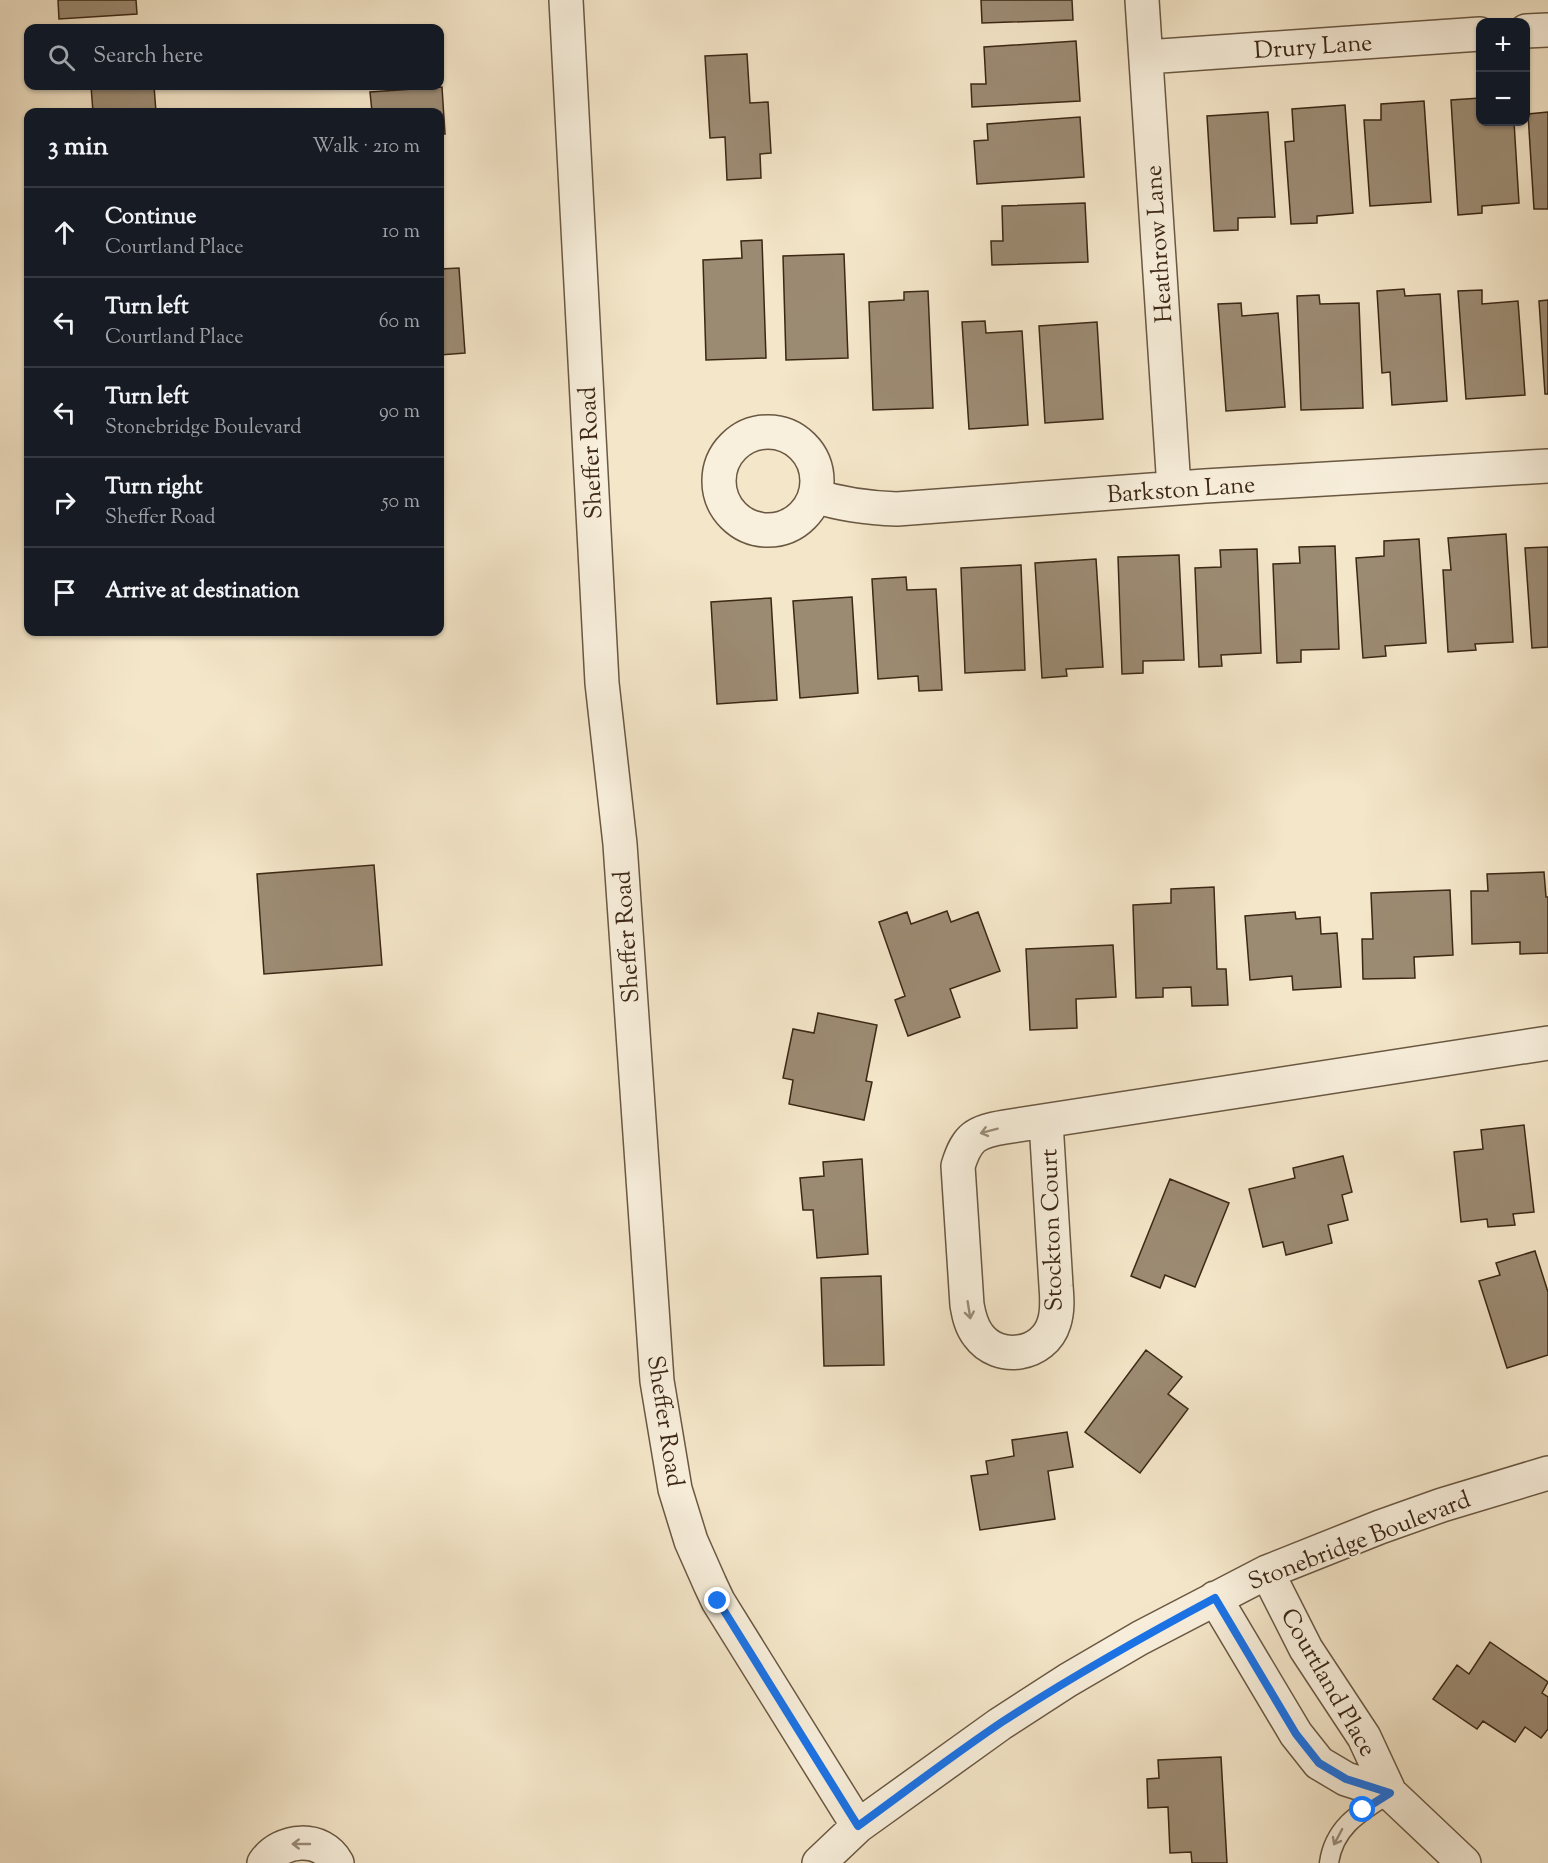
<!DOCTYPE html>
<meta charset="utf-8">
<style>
:root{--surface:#171b24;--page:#242831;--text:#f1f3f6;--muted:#9ea1a6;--line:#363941}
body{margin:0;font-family:"Sorts Mill Goudy",serif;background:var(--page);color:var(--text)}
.controls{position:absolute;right:18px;top:18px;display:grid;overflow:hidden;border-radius:12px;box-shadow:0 2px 4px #0004}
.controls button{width:54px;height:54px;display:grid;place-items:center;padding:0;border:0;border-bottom:2px solid var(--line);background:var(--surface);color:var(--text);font:30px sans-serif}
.stop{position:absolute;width:18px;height:18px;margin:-14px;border:4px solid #1a73e8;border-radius:50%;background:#fff}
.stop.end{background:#1a73e8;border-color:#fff;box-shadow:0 2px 6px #0008}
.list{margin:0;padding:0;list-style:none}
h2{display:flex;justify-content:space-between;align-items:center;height:78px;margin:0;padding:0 24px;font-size:26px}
h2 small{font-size:20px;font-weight:400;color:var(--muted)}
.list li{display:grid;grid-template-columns:39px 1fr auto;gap:18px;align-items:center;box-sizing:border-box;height:90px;padding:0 24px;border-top:2px solid var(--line)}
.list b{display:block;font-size:22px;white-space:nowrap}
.list p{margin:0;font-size:20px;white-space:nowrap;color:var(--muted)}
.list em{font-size:20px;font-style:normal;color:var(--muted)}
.icon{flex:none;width:33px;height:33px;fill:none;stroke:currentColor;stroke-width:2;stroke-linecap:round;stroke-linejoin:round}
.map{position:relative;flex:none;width:1548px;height:1863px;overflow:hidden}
.search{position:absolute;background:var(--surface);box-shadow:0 2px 4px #0004;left:24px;top:24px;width:420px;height:66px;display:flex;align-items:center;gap:15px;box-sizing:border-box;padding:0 21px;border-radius:12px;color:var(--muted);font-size:22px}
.panel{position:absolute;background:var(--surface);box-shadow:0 2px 4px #0004;left:24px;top:108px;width:420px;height:528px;border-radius:12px}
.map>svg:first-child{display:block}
.building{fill:#9c8b73;stroke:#3c2815;stroke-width:1.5}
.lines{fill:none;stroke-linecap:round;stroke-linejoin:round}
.lane-casing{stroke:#6a5842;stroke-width:21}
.street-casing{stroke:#6a5842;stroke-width:36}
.lane{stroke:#f8efdc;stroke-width:18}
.street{stroke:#f8efdc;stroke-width:33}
.oneway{stroke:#9a8c78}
.route{stroke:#1a73e8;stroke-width:8}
.labels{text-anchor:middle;stroke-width:4.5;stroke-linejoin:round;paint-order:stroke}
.street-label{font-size:24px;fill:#3c2815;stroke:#f8efdc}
</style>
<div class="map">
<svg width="1548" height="1863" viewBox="0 0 1548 1863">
<rect width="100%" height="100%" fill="#f4e6c9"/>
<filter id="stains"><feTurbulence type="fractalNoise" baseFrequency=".00333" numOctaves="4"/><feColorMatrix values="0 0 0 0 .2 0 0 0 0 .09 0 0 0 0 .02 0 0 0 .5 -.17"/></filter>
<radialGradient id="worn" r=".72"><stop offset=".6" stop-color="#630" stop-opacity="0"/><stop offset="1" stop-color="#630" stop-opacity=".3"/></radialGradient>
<path class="building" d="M 58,0 L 136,0 L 137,14 L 59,19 Z
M 981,0 L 1072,0 L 1073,20 L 982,23 Z
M 1076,41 L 1080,101 L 972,107 L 971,84 L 986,84 L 984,47 Z
M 747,54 L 750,103 L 768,102 L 771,153 L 760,154 L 761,178 L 727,180 L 725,137 L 710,138 L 705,56 Z
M 91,86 L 154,86 L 156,112 L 93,112 Z
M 442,87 L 445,134 L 440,134 L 440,112 L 372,112 L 370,92 Z
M 1480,98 L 1480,122 L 1514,122 L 1519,203 L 1482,206 L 1482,213 L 1458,215 L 1451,100 Z
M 1424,101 L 1431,202 L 1370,206 L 1364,120 L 1381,120 L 1381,104 Z
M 1345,105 L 1353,213 L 1317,216 L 1317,223 L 1291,224 L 1285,142 L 1294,141 L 1292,109 Z
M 1268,112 L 1275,217 L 1238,218 L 1238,230 L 1214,231 L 1207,116 Z
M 1548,112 L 1548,209 L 1534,209 L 1528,114 Z
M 1080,117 L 1084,177 L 977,184 L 974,141 L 988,140 L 987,124 Z
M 1085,203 L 1088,262 L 992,265 L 991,241 L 1003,241 L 1002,206 Z
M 762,240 L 766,358 L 706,360 L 703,260 L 742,258 L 741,241 Z
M 844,254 L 848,358 L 786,360 L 783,256 Z
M 459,268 L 465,353 L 440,355 L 440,269 Z
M 1404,289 L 1405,296 L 1440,294 L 1447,401 L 1392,405 L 1390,372 L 1382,373 L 1377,291 Z
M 1482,290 L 1482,304 L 1518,301 L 1525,395 L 1466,399 L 1458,291 Z
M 928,291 L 933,408 L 873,410 L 869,302 L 904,300 L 904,292 Z
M 1319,295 L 1320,304 L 1359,303 L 1363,408 L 1301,410 L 1297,296 Z
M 1548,300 L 1548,394 L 1545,394 L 1539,301 Z
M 1241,303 L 1242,316 L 1278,313 L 1285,407 L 1226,411 L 1218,304 Z
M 985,321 L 986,333 L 1022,331 L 1028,425 L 969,429 L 962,322 Z
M 1097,322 L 1103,419 L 1045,423 L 1039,326 Z
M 1506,534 L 1513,642 L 1475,644 L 1476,650 L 1448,652 L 1443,570 L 1451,570 L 1448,538 Z
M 1419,539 L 1426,643 L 1385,646 L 1386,656 L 1363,658 L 1356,558 L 1384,556 L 1384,541 Z
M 1335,546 L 1339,649 L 1301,650 L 1301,662 L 1277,663 L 1273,564 L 1300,563 L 1299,547 Z
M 1548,547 L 1548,647 L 1532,648 L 1525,548 Z
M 1257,549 L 1261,653 L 1221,655 L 1222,666 L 1199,667 L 1195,568 L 1221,567 L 1220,550 Z
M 1179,555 L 1184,660 L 1143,661 L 1143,673 L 1122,674 L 1118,557 Z
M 1096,559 L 1103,667 L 1066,669 L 1067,676 L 1042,678 L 1035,563 Z
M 1021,565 L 1025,670 L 965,673 L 961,568 Z
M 906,577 L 907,590 L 936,589 L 942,690 L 919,691 L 918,676 L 878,679 L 872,579 Z
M 852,597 L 858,693 L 800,698 L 793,601 Z
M 771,598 L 777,700 L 717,704 L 711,602 Z
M 374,865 L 382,965 L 264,974 L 257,874 Z
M 1544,872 L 1546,897 L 1548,897 L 1548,953 L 1520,954 L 1520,942 L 1472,944 L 1471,891 L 1488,891 L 1487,874 Z
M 1214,887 L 1217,969 L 1226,969 L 1228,1005 L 1192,1006 L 1191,987 L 1163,988 L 1163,997 L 1136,998 L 1133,905 L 1171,903 L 1171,889 Z
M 1450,890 L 1453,955 L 1414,957 L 1415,978 L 1363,979 L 1362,939 L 1373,939 L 1371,893 Z
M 947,911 L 951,922 L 978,912 L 1000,971 L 950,989 L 960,1017 L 908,1036 L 895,1000 L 905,996 L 879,922 L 907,912 L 911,924 Z
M 1295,912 L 1296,919 L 1320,917 L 1321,934 L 1337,933 L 1341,987 L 1293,990 L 1292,976 L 1250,980 L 1245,916 Z
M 1113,945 L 1116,997 L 1076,999 L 1077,1028 L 1030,1030 L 1026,949 Z
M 818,1013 L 877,1025 L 866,1081 L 872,1082 L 864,1120 L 789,1104 L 793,1080 L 783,1078 L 793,1029 L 814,1033 Z
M 1524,1125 L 1534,1212 L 1513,1214 L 1515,1225 L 1488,1227 L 1487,1219 L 1461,1222 L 1454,1152 L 1483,1149 L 1481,1130 Z
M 1343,1156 L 1352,1192 L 1342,1195 L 1348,1220 L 1328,1225 L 1332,1243 L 1286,1255 L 1283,1242 L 1263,1247 L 1249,1189 L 1295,1178 L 1293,1168 Z
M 862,1159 L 868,1254 L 817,1258 L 813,1210 L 803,1210 L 800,1178 L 824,1176 L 823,1162 Z
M 1170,1179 L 1229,1203 L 1195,1287 L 1165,1275 L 1160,1288 L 1131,1276 Z
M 1535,1251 L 1548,1292 L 1548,1355 L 1507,1368 L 1479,1281 L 1500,1275 L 1496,1263 Z
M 881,1276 L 884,1365 L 824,1366 L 821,1278 Z
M 1146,1350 L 1182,1377 L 1168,1394 L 1188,1409 L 1140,1473 L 1085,1432 Z
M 1067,1432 L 1073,1467 L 1048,1471 L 1055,1519 L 980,1530 L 971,1476 L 988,1474 L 986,1461 L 1014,1456 L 1012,1440 Z
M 1490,1642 L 1548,1682 L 1542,1693 L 1548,1697 L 1548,1729 L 1541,1738 L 1525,1727 L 1515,1742 L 1483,1721 L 1477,1729 L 1433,1699 L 1457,1665 L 1469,1674 Z
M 1221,1757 L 1227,1863 L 1192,1863 L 1191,1852 L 1170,1853 L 1168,1807 L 1148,1808 L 1147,1779 L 1159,1778 L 1158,1760 Z"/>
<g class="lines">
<g class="lane-casing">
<path id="lane" d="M 1329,1863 C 1334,1826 1362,1811 1390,1793"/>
</g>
<g class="street-casing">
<path id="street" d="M 566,0 L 602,683 L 620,844 L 657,1381 L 675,1489 L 691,1541 L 710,1584 L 718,1601 L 858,1826
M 1142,0 L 1174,488
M 1526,31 L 1548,30
M 1146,57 L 1480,34
M719 481a49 49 0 1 1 98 0a49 49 0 1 1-98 0Z
M 815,496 C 843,505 868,508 897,509 L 1205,486 L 1548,466
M 1046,1122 L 1056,1286 C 1057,1298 1058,1311 1054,1323 C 1044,1356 998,1363 978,1335 C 971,1326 969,1316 967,1305 L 958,1166 C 967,1137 975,1132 1005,1127 L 1548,1043
M 1267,1572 L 1306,1649 L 1364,1737 L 1390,1793 L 1464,1863
M 1215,1598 L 1296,1734 L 1319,1763 L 1346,1779 L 1390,1793
M 264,1863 C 281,1838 322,1835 337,1863
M 819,1863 L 858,1826 L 1000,1724 L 1068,1680 L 1140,1638 L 1267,1572 L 1380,1527 L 1442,1505 L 1548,1473"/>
</g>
<use href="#lane" class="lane"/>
<use href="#street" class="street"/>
</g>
<defs><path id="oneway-shaft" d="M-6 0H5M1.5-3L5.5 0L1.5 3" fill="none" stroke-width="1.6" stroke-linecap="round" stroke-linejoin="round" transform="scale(1.5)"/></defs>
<g class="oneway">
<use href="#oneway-shaft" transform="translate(989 1131) rotate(165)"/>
<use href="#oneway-shaft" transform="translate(969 1310) rotate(81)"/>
<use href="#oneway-shaft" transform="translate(1338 1837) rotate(118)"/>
<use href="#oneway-shaft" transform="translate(301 1844) rotate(180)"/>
</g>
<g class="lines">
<path class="route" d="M 718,1601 L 858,1826 C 906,1791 953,1755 1002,1722 C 1071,1677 1142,1637 1215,1598 L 1296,1734 L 1319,1763 L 1346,1779 L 1390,1793 L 1363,1810"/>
</g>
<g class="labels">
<g class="street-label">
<text transform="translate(1313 46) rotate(-4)" y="8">Drury Lane</text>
<text transform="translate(1158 244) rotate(-94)" y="8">Heathrow Lane</text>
<text transform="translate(590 453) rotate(-93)" y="8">Sheffer Road</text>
<text transform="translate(1181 489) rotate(-4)" y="8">Barkston Lane</text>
<text transform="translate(626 937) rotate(-94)" y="8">Sheffer Road</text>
<text transform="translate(1051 1230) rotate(-92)" y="8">Stockton Court</text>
<text transform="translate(666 1421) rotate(81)" y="8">Sheffer Road</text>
<text transform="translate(1359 1540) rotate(-21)" y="8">Stonebridge Boulevard</text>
<text transform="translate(1329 1682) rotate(60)" y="8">Courtland Place</text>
</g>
</g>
<rect width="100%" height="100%" filter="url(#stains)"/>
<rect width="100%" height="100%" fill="url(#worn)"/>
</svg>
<div class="controls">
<button>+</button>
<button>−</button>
</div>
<div class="stop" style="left:1363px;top:1810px"></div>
<div class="stop end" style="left:718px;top:1601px"></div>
<div class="search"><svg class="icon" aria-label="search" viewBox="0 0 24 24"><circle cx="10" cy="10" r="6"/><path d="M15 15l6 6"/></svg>Search here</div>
<section class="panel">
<h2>3 min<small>Walk · 210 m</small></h2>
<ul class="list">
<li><svg class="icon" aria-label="ahead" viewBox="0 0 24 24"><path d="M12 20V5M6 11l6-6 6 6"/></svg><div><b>Continue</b><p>Courtland Place</p></div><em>10 m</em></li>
<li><svg class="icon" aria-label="left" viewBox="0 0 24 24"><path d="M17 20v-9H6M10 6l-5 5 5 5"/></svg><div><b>Turn left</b><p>Courtland Place</p></div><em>60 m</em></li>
<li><svg class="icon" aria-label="left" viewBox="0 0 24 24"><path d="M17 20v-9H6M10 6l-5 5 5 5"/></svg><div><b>Turn left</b><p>Stonebridge Boulevard</p></div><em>90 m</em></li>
<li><svg class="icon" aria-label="right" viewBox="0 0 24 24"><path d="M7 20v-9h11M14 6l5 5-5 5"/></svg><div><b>Turn right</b><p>Sheffer Road</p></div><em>50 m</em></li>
<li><svg class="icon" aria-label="arrive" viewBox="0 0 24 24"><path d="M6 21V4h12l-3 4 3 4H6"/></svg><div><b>Arrive at destination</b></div></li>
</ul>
</section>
</div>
